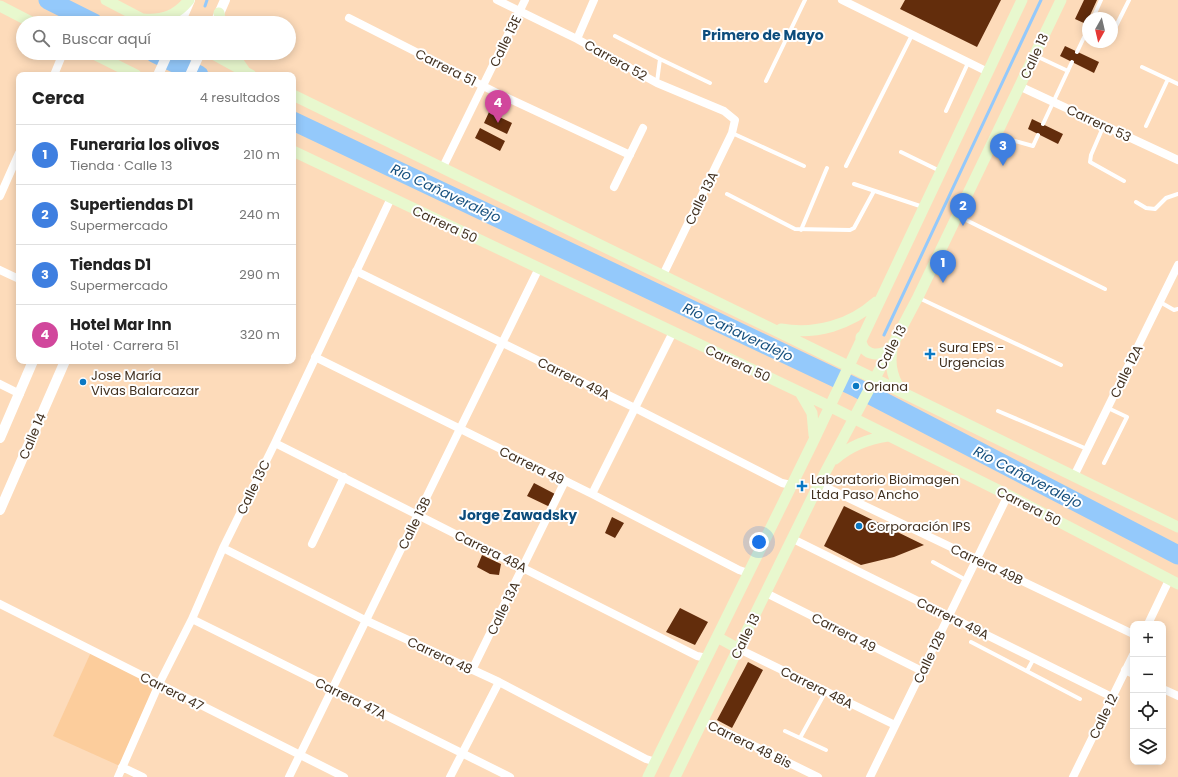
<!DOCTYPE html>
<html lang="es">
<meta charset="utf-8">
<style>
:root{--surface:#fff;--page:#f6f6f6;--text:#222;--muted:#767676;--line:#e0e0e0;--accent:#0a78c3}
body{margin:0;font-family:Poppins,sans-serif;background:var(--page);color:var(--text)}
.controls{position:absolute;right:12px;bottom:12px;display:grid;overflow:hidden;border-radius:8px;box-shadow:0 2px 10px #0003}
.controls button{width:36px;height:36px;display:grid;place-items:center;padding:0;border:0;border-bottom:1px solid var(--line);background:var(--surface);color:var(--text);font:20px sans-serif}
.compass{position:absolute;left:1082px;top:12px;width:36px;height:36px;border-radius:50%;background:var(--surface);box-shadow:0 2px 10px #0003;rotate:188deg}
.you{position:absolute;left:759px;top:542px;width:14px;height:14px;margin:-10px;border:3px solid #fff;border-radius:50%;background:#1a73e8;box-shadow:0 0 0 6px #1a73e833}
.badge{display:grid;place-items:center;width:26px;height:26px;border-radius:50%;background:var(--accent);color:#fff;font-size:13px;font-weight:700}
.pin{position:absolute;translate:-50% -33px;filter:drop-shadow(0 1px 2px #0008)}
.pin::after{content:'';position:absolute;top:21px;width:14px;height:12px;background:inherit;clip-path:polygon(0 0,100% 0,50% 100%)}
.list{margin:0;padding:0;list-style:none}
h2{display:flex;justify-content:space-between;align-items:center;height:52px;margin:0;padding:0 16px;font-size:17px}
h2 small{font-size:13px;font-weight:400;color:var(--muted)}
.list li{display:grid;grid-template-columns:26px 1fr auto;gap:12px;align-items:center;box-sizing:border-box;height:60px;padding:0 16px;border-top:1px solid var(--line)}
.list b{display:block;font-size:15px;white-space:nowrap}
.list p{margin:0;font-size:13px;white-space:nowrap;color:var(--muted)}
.list em{font-size:13px;font-style:normal;color:var(--muted)}
.icon{flex:none;width:22px;height:22px;fill:none;stroke:currentColor;stroke-width:2;stroke-linecap:round;stroke-linejoin:round}
.map{position:relative;flex:none;width:1178px;height:777px;overflow:hidden}
.search{position:absolute;background:var(--surface);box-shadow:0 2px 10px #0003;left:16px;top:16px;width:280px;height:44px;display:flex;align-items:center;gap:10px;box-sizing:border-box;padding:0 14px;border-radius:22px;color:var(--muted);font-size:15px}
.panel{position:absolute;background:var(--surface);box-shadow:0 2px 10px #0003;left:16px;top:72px;width:280px;height:292px;border-radius:8px}
.map>svg:first-child{display:block}
.built{fill:#fccd9c}
.lines{fill:none;stroke-linecap:round;stroke-linejoin:round}
.stream{stroke:#94c9fb;stroke-width:3}
.river{stroke:#94c9fb;stroke-width:19}
.building{fill:#632d0c}
.service{stroke:#fff;stroke-width:4}
.minor{stroke:#fff;stroke-width:8}
.tertiary{stroke:#fff;stroke-width:10}
.secondary{stroke:#e8f8ce;stroke-width:11}
.poi-dot{fill:#0a78c3;stroke:#fff;stroke-width:1.5}
.labels{text-anchor:middle;stroke-width:4;stroke-linejoin:round;paint-order:stroke}
.street-label{font-size:13px;fill:#423120;stroke:#fff}
.poi-label{font-size:13px;fill:#423120;stroke:#fff;text-anchor:start}
.neighbourhood-label{font-size:14px;font-weight:bold;fill:#0c4c7c;stroke:#fff}
.water-label{font-size:14px;font-style:italic;fill:#17517f;stroke:#fff}
</style>
<div class="map">
<svg width="1178" height="777" viewBox="0 0 1178 777">
<rect width="100%" height="100%" fill="#fddbba"/>
<path class="built" d="M 92,650 L 159,684 L 122,767 L 53,736 Z"/>
<g class="lines">
<path class="stream" d="M 205,6 L 207,0
M 884,335 L 1041,0"/>
<path class="river" d="M 48,0 L 94,23
M 154,53 L 199,75
M 293,121 L 857,388 L 1178,555"/>
</g>
<path class="building" d="M 905,0 L 1001,0 L 977,47 L 900,9 Z
M 1084,0 L 1097,0 L 1086,24 L 1075,19 Z
M 1065,46 L 1099,62 L 1094,73 L 1060,56 Z
M 489,112 L 512,123 L 507,134 L 484,123 Z
M 1032,119 L 1063,134 L 1058,144 L 1028,129 Z
M 480,128 L 505,141 L 500,151 L 475,138 Z
M 534,483 L 555,494 L 550,507 L 527,496 Z
M 844,506 L 924,545 L 894,557 L 861,565 L 824,546 Z
M 612,517 L 624,523 L 615,538 L 605,533 Z
M 482,555 L 501,564 L 499,575 L 490,574 L 477,567 Z
M 680,608 L 708,622 L 695,645 L 666,632 Z
M 748,662 L 763,670 L 732,728 L 717,720 Z"/>
<g class="lines">
<path class="service" d="M 1093,18 L 1101,0
M 1112,34 L 1129,0
M 615,36 L 660,59
M 1077,52 L 1088,29
M 1036,56 L 1068,71
M 1142,67 L 1178,84
M 766,81 L 805,0
M 657,82 L 660,59 L 710,83
M 946,111 L 968,63
M 1043,124 L 1072,62
M 1104,125 L 1091,155 L 1090,162 L 1124,181
M 1146,126 L 1168,79
M 732,133 L 804,166
M 997,136 L 1033,146 L 1038,135
M 901,152 L 940,171
M 293,161 L 296,153
M 846,166 L 912,35
M 854,184 L 923,207
M 727,194 L 795,229 L 850,230 L 854,228 L 874,191
M 1136,202 L 1146,208 L 1155,209 L 1166,198 L 1178,194
M 958,216 L 1105,289
M 801,230 L 827,168
M 919,298 L 1061,365
M 1160,302 L 1174,310 L 1178,309
M 998,411 L 1087,449
M 1104,463 L 1127,417 L 1108,408
M 933,562 L 966,580
M 971,642 L 1080,699
M 1027,671 L 1034,658
M 785,731 L 826,750
M 800,738 L 826,691"/>
<path class="minor" d="M 497,0 L 577,39 L 657,83 L 724,111 L 735,120 L 732,133 L 663,275
M 842,0 L 988,72
M 349,18 L 499,94 L 630,155
M 577,39 L 594,0
M 54,75 L 63,53
M 1019,86 L 1178,160
M 443,167 L 525,0
M 614,187 L 643,128
M 0,196 L 19,153
M 0,270 L 19,279
M 356,271 L 635,408 L 782,483 L 791,485
M 315,357 L 592,494 L 739,570 L 748,573
M 0,384 L 20,394
M 275,443 L 697,656 L 707,658
M 1074,476 L 1178,265
M 819,484 L 1133,634
M 592,494 L 673,332
M 793,539 L 1112,697
M 312,544 L 344,477
M 223,548 L 367,621 L 499,682 L 646,759 L 656,762
M 766,593 L 922,671
M 0,604 L 344,777
M 192,619 L 510,777
M 1148,624 L 1169,580
M 739,649 L 895,725
M 472,670 L 565,481
M 1125,670 L 1133,674
M 1163,689 L 1178,696
M 703,721 L 818,777
M 122,767 L 143,777
M 118,777 L 159,684 L 192,619 L 223,548 L 275,443 L 391,198
M 289,777 L 539,268
M 450,777 L 499,682
M 870,777 L 1008,495
M 1073,777 L 1133,655"/>
<path class="tertiary" d="M 180,23 L 190,0
M 215,23 L 225,0
M 158,75 L 168,53
M 190,75 L 200,53
M 0,438 L 33,361
M 0,510 L 65,361"/>
<path class="secondary" d="M 106,0 L 150,23
M 0,6 L 33,23
M 219,13 L 221,23
M 143,19 C 163,21 177,15 189,0
M 92,53 L 136,75
M 211,53 L 251,75
M 232,53 L 244,70
M 293,95 L 1178,527
M 293,151 L 829,406 L 1008,495 L 1178,584
M 781,329 C 816,335 850,325 876,302
M 861,337 C 860,355 878,358 890,349
M 892,350 C 889,365 893,382 904,393
M 801,394 L 812,413 L 814,435
M 835,459 C 851,445 868,439 888,436
M 717,637 L 739,649
M 648,777 L 813,442 L 1022,0
M 675,777 L 819,484 L 918,297 L 1061,0"/>
</g>
<g class="poi-dot">
<path d="M928 348h4v4h4v4h-4v4h-4v-4h-4v-4h4z"/>
<circle cx="83" cy="382" r="4"/>
<circle cx="856" cy="386" r="4"/>
<path d="M800 480h4v4h4v4h-4v4h-4v-4h-4v-4h4z"/>
<circle cx="859" cy="526" r="4"/>
</g>
<g class="labels">
<g class="street-label">
<text transform="translate(505 41) rotate(-64)" y="5">Calle 13E</text>
<text transform="translate(1034 56) rotate(-65)" y="5">Calle 13</text>
<text transform="translate(616 60) rotate(29)" y="5">Carrera 52</text>
<text transform="translate(446 67) rotate(27)" y="5">Carrera 51</text>
<text transform="translate(1099 123) rotate(25)" y="5">Carrera 53</text>
<text transform="translate(701 198) rotate(-64)" y="5">Calle 13A</text>
<text transform="translate(445 224) rotate(25)" y="5">Carrera 50</text>
<text transform="translate(891 347) rotate(-62)" y="5">Calle 13</text>
<text transform="translate(738 363) rotate(25)" y="5">Carrera 50</text>
<text transform="translate(1126 371) rotate(-64)" y="5">Calle 12A</text>
<text transform="translate(574 378) rotate(26)" y="5">Carrera 49A</text>
<text transform="translate(32 436) rotate(-67)" y="5">Calle 14</text>
<text transform="translate(532 465) rotate(26)" y="5">Carrera 49</text>
<text transform="translate(253 487) rotate(-64)" y="5">Calle 13C</text>
<text transform="translate(1029 506) rotate(27)" y="5">Carrera 50</text>
<text transform="translate(414 523) rotate(-64)" y="5">Calle 13B</text>
<text transform="translate(491 551) rotate(26)" y="5">Carrera 48A</text>
<text transform="translate(987 564) rotate(25)" y="5">Carrera 49B</text>
<text transform="translate(503 608) rotate(-64)" y="5">Calle 13A</text>
<text transform="translate(953 618) rotate(26)" y="5">Carrera 49A</text>
<text transform="translate(844 632) rotate(27)" y="5">Carrera 49</text>
<text transform="translate(745 636) rotate(-64)" y="5">Calle 13</text>
<text transform="translate(440 655) rotate(25)" y="5">Carrera 48</text>
<text transform="translate(929 657) rotate(-64)" y="5">Calle 12B</text>
<text transform="translate(817 687) rotate(26)" y="5">Carrera 48A</text>
<text transform="translate(172 691) rotate(27)" y="5">Carrera 47</text>
<text transform="translate(351 698) rotate(26)" y="5">Carrera 47A</text>
<text transform="translate(1103 716) rotate(-64)" y="5">Calle 12</text>
<text transform="translate(750 744) rotate(26)" y="5">Carrera 48 Bis</text>
</g>
<g class="poi-label">
<text x="939" y="352">Sura EPS -<tspan x="939" dy="15">Urgencias</tspan></text>
<text x="91" y="380">Jose María<tspan x="91" dy="15">Vivas Balarcazar</tspan></text>
<text x="864" y="391">Oriana</text>
<text x="811" y="484">Laboratorio Bioimagen<tspan x="811" dy="15">Ltda Paso Ancho</tspan></text>
<text x="867" y="531">Corporación IPS</text>
</g>
<g class="neighbourhood-label">
<text x="763" y="40">Primero de Mayo</text>
<text x="518" y="520">Jorge Zawadsky</text>
</g>
<g class="water-label">
<text transform="translate(446 193) rotate(25)" y="5">Río Cañaveralejo</text>
<text transform="translate(738 332) rotate(25)" y="5">Río Cañaveralejo</text>
<text transform="translate(1028 477) rotate(27)" y="5">Río Cañaveralejo</text>
</g>
</g>
</svg>
<div class="controls">
<button>+</button>
<button>−</button>
<button><svg class="icon" aria-label="locate" viewBox="0 0 24 24"><circle cx="12" cy="12" r="6"/><path d="M12 2v4M12 18v4M2 12h4M18 12h4"/></svg></button>
<button><svg class="icon" aria-label="layers" viewBox="0 0 24 24"><path d="M12 4l9 5-9 5-9-5zM3 14l9 5 9-5"/></svg></button>
</div>
<svg class="compass" viewBox="-18 -18 36 36"><path d="M0-13l5 13h-10z" fill="#e53935"/><path d="M0 13l5-13h-10z" fill="#767676"/></svg>
<div class="you"></div>
<div class="pin badge" style="left:943px;top:283px;background:#3f7fe0">1</div>
<div class="pin badge" style="left:963px;top:226px;background:#3f7fe0">2</div>
<div class="pin badge" style="left:1003px;top:166px;background:#3f7fe0">3</div>
<div class="pin badge" style="left:498px;top:123px;background:#d1479c">4</div>
<div class="search"><svg class="icon" aria-label="search" viewBox="0 0 24 24"><circle cx="10" cy="10" r="6"/><path d="M15 15l6 6"/></svg>Buscar aquí</div>
<section class="panel">
<h2>Cerca<small>4 resultados</small></h2>
<ul class="list">
<li><span class="badge" style="background:#3f7fe0">1</span><div><b>Funeraria los olivos</b><p>Tienda · Calle 13</p></div><em>210 m</em></li>
<li><span class="badge" style="background:#3f7fe0">2</span><div><b>Supertiendas D1</b><p>Supermercado</p></div><em>240 m</em></li>
<li><span class="badge" style="background:#3f7fe0">3</span><div><b>Tiendas D1</b><p>Supermercado</p></div><em>290 m</em></li>
<li><span class="badge" style="background:#d1479c">4</span><div><b>Hotel Mar Inn</b><p>Hotel · Carrera 51</p></div><em>320 m</em></li>
</ul>
</section>
</div>
